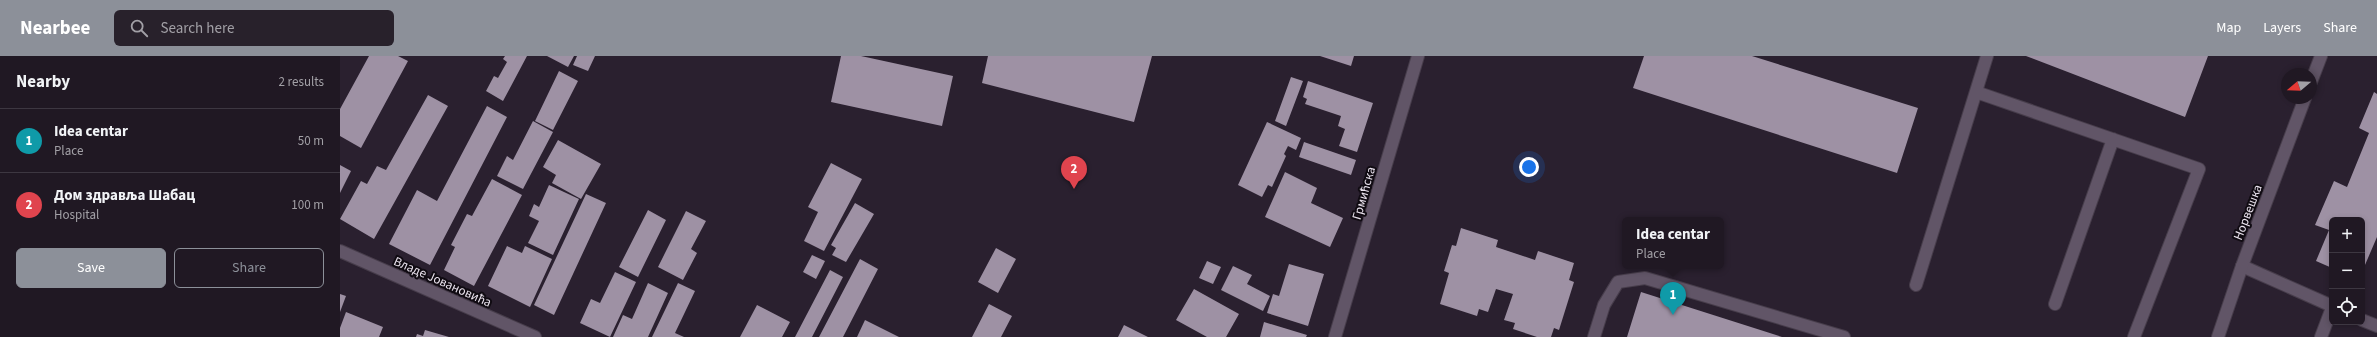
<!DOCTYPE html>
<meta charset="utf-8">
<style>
:root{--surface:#201823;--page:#28212b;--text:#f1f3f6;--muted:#a2a0a6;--line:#3d3741;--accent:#8c9099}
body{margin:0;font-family:"Source Sans 3",sans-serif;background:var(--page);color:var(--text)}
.controls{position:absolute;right:12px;bottom:12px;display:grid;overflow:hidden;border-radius:6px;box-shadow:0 2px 6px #0003}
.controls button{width:36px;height:36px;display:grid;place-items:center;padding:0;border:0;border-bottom:1px solid var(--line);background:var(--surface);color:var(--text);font:20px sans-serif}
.compass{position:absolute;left:1941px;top:12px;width:36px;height:36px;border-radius:50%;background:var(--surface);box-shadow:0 2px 6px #0003;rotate:251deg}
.you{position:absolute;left:1189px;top:111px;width:14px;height:14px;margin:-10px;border:3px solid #fff;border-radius:50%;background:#1a73e8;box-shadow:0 0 0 6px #1a73e833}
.badge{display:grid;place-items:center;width:26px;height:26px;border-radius:50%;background:var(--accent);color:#fff;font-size:13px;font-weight:700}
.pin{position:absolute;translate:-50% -33px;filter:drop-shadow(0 1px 2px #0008)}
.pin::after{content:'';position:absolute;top:21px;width:14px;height:12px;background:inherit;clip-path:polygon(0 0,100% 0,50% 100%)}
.popup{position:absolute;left:1282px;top:161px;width:102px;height:52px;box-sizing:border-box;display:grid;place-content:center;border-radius:6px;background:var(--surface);filter:drop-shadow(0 1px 3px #0005);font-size:13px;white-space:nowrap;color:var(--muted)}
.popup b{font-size:15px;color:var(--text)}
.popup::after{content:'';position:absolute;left:50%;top:100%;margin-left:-8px;border:8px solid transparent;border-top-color:var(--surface)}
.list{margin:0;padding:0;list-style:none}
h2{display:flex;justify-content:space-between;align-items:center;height:52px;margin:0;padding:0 16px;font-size:17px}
h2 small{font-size:13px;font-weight:400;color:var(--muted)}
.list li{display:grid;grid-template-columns:26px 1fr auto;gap:12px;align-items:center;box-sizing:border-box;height:64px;padding:0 16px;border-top:1px solid var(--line)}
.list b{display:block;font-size:15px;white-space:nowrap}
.list p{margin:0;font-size:13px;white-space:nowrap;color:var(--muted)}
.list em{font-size:13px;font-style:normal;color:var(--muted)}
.actions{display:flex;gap:8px;padding:12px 16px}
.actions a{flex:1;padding:9px 0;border:1px solid var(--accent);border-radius:6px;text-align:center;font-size:14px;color:var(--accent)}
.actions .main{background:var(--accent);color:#fff}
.icon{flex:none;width:22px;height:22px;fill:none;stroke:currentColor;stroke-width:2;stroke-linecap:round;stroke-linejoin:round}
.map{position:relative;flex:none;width:2037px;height:281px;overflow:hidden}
header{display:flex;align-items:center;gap:24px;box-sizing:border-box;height:56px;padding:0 20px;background:var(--accent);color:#fff}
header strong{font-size:19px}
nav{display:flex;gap:22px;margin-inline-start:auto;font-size:14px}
.search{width:280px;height:36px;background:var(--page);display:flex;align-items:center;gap:10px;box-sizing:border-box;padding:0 14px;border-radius:6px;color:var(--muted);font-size:15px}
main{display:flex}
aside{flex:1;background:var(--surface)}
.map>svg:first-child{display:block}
.building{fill:#9e91a4}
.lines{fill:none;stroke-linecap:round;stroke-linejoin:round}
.lane-casing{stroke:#473d4b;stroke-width:14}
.street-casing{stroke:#473d4b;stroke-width:14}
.lane{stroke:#615567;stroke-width:12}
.street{stroke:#615567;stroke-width:12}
.labels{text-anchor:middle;stroke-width:4;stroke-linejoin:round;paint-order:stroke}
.street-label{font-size:13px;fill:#eae3ee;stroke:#100b12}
</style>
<header>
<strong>Nearbee</strong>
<div class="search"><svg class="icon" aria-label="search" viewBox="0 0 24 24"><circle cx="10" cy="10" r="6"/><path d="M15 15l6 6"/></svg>Search here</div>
<nav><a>Map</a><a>Layers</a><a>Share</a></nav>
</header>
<main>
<aside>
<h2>Nearby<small>2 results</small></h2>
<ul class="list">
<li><span class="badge" style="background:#0f9aa8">1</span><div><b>Idea centar</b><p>Place</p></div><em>50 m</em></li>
<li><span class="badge" style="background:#e0444e">2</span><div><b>Дом здравља Шабац</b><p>Hospital</p></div><em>100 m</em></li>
</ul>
<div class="actions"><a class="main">Save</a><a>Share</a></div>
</aside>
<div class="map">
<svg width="2037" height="281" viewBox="0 0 2037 281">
<rect width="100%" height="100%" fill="#2a202f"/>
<path class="building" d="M 29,0 L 58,0 L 68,5 L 21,92 L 0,80 L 0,53 Z
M 165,0 L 187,0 L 163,45 L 146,35 L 154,20 L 158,22 L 167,6 L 163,3 Z
M 207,0 L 234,0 L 228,11 Z
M 237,0 L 255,0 L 248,15 L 233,9 Z
M 501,0 L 521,0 L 613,20 L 602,70 L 491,46 Z
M 648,0 L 812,0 L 794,66 L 642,27 Z
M 980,0 L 1014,0 L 1011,10 Z
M 1304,0 L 1412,0 L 1578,52 L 1557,117 L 1293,32 Z
M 1686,0 L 1868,0 L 1845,61 Z
M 219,15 L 238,25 L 213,74 L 195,65 Z
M 951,21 L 963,25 L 946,70 L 935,65 Z
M 968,25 L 1033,47 L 1017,96 L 999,90 L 1005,73 L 998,70 L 1001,60 L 965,48 L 967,43 L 963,41 Z
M 2034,36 L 2037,38 L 2037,181 L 2022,216 L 2022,164 L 1992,164 L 1992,212 L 1976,205 L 1989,174 L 1975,169 L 1994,125 L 2007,131 L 2029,77 L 2019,72 Z
M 88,39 L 108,50 L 34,183 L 0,163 L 21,125 L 27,128 L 37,110 L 46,114 Z
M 147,50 L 167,61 L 90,209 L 49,188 L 77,134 L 97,145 Z
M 193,65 L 213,76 L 183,133 L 157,120 L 167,100 L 173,104 Z
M 927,66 L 961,82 L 956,94 L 948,90 L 944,98 L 946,100 L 932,131 L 928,129 L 922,141 L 898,129 Z
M 218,84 L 261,108 L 241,143 L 212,127 L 216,119 L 203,111 Z
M 964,86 L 1016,104 L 1011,119 L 959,101 Z
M 491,107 L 522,123 L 484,195 L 464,185 L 478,156 L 468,151 Z
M 0,109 L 11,115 L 0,137 Z
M 945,116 L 977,132 L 971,147 L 1003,162 L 990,191 L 925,161 Z
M 152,123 L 182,139 L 134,230 L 104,214 L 115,191 L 111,189 L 127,158 L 132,160 Z
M 209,129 L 239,143 L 213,199 L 188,187 L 199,165 L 189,160 L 194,148 L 199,151 Z
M 246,138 L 266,147 L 214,259 L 194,249 Z
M 515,147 L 534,158 L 506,206 L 492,199 L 496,192 L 491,189 Z
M 308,154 L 326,164 L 298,221 L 279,211 Z
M 346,155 L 366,165 L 351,193 L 357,197 L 343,224 L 318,211 Z
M 1121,172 L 1158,184 L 1156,191 L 1195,204 L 1198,195 L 1234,207 L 1229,224 L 1234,226 L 1219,274 L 1214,272 L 1211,281 L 1197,281 L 1173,273 L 1175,267 L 1164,264 L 1173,238 L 1156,233 L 1148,256 L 1139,253 L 1137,260 L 1100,248 L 1109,217 L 1104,215 L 1112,189 L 1116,190 Z
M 167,190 L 182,197 L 185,190 L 212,203 L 190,251 L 148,230 Z
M 656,192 L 676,203 L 658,237 L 638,226 Z
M 472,199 L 485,205 L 476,223 L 463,216 Z
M 520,203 L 538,213 L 503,281 L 479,281 Z
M 867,205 L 881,211 L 873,228 L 859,222 Z
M 949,208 L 984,218 L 968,270 L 927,257 L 933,238 L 939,240 Z
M 893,210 L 912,219 L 907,228 L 930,240 L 923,255 L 881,234 Z
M 490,214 L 503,221 L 472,281 L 455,281 Z
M 275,216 L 296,226 L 270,281 L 240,267 L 251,243 L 260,247 Z
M 308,227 L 328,237 L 308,281 L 273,281 L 283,259 L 292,263 Z
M 338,227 L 355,235 L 335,277 L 344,281 L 312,281 Z
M 854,233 L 899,258 L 886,281 L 867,281 L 836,264 Z
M 1301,236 L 1442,281 L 1287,281 Z
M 0,238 L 6,240 L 0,256 Z
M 649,248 L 672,260 L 661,281 L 632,281 Z
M 417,249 L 450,266 L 442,281 L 400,281 Z
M 6,256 L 43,271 L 39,281 L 0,281 L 0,272 Z
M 525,264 L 559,281 L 517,281 Z
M 924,266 L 967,279 L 966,281 L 920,281 Z
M 784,269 L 808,281 L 778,281 Z
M 85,274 L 109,281 L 76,281 L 77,278 L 83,280 Z"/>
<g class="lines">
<g class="lane-casing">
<path id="lane" d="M 1636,36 L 1859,113 L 1794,281
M 1902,210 L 1992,250
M 1576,229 L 1647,0
M 1715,248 L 1773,83
M 2022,264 L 2037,270
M 1254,281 L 1264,249 L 1278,226 L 1305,222 L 1504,281
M 1981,281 L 1992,252"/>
</g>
<g class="street-casing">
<path id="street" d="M 1971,26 L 1981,0
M 0,195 L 195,281
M 995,281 L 1078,0
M 1878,281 L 1902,210 L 1965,42"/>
</g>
<use href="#lane" class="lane"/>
<use href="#street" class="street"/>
</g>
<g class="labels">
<g class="street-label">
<text transform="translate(1023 137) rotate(-74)" y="5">Грмићска</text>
<text transform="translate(1907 156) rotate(-69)" y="5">Норвешка</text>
<text transform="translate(103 225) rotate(24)" y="5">Владе Јовановића</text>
</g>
</g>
</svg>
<div class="controls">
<button>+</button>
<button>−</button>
<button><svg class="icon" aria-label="locate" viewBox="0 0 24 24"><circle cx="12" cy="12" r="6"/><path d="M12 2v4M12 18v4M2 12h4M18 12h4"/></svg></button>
</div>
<svg class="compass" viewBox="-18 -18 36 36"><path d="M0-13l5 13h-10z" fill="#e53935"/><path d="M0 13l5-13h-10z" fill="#a2a0a6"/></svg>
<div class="you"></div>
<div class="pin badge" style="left:1333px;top:259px;background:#0f9aa8">1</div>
<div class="popup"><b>Idea centar</b>Place</div>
<div class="pin badge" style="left:734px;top:133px;background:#e0444e">2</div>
</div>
</main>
